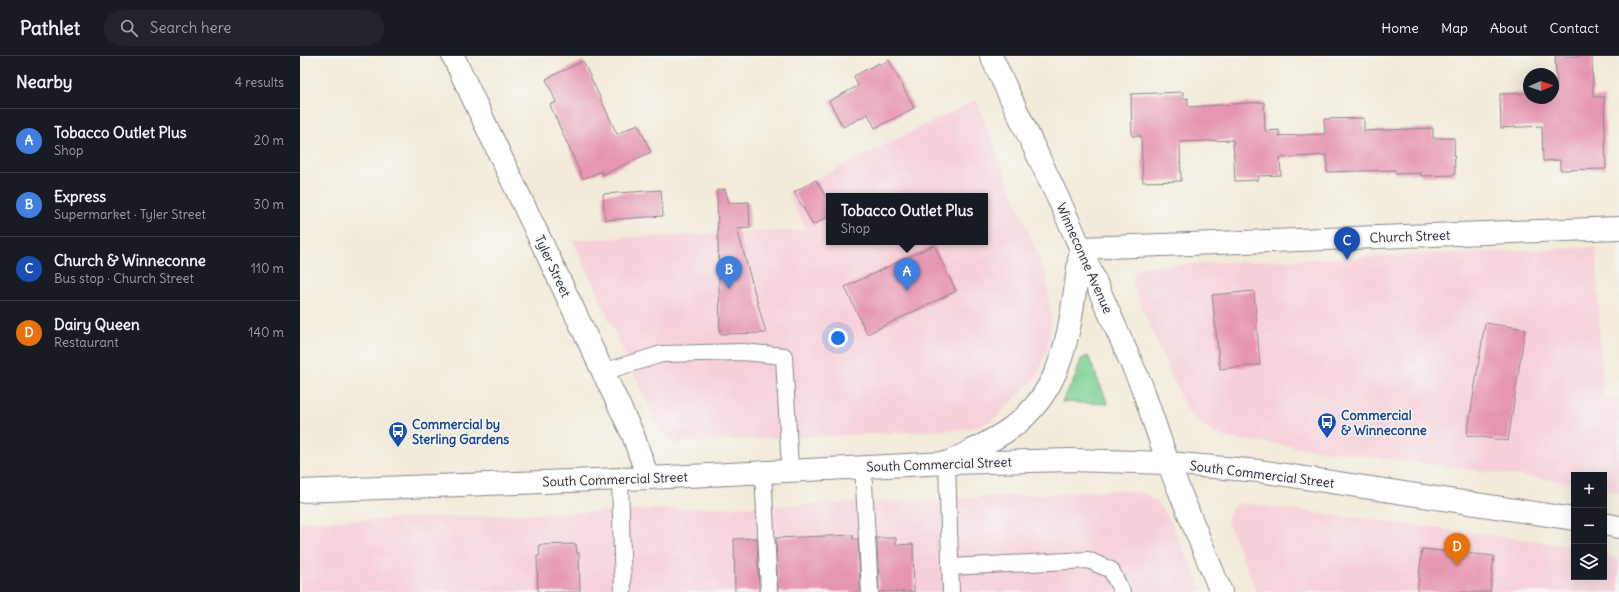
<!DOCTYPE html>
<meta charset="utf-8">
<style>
:root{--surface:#171b24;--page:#20242c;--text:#f1f3f6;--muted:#9ea1a6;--line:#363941;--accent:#0f766e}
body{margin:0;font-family:Delius,sans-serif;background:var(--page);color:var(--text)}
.controls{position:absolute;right:12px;bottom:12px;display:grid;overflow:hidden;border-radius:0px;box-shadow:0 4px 16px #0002}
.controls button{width:36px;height:36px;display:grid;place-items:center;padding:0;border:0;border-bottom:1px solid var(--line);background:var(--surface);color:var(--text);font:20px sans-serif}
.compass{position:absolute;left:1223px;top:12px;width:36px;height:36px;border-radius:50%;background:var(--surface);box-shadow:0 4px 16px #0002;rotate:88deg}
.you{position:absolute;left:538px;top:282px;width:14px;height:14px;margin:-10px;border:3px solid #fff;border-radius:50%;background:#1a73e8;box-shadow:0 0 0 6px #1a73e833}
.badge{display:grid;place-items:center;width:26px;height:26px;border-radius:50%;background:var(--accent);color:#fff;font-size:13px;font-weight:700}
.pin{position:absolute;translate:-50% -33px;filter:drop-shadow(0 1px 2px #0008)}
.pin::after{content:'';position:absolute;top:21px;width:14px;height:12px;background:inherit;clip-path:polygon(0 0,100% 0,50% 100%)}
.popup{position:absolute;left:526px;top:137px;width:162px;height:52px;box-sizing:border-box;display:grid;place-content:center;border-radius:0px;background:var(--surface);filter:drop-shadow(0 1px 3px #0005);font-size:13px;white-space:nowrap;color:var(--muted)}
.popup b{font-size:15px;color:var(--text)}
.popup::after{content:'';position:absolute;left:50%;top:100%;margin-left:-8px;border:8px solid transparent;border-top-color:var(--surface)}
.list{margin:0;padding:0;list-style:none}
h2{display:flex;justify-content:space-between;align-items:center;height:52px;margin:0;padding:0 16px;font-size:17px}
h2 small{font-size:13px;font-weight:400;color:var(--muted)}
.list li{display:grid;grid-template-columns:26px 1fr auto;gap:12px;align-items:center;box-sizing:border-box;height:64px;padding:0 16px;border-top:1px solid var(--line)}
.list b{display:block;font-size:15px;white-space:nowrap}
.list p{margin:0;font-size:13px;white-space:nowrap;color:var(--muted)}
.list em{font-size:13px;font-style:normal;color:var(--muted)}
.icon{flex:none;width:22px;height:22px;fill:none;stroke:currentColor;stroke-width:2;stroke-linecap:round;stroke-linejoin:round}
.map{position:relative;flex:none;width:1319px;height:536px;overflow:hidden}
header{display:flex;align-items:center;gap:24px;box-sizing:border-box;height:56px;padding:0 20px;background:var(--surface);border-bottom:1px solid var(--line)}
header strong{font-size:19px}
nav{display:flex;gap:22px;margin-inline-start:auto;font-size:14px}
.search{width:280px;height:36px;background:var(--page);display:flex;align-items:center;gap:10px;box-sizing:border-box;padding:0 14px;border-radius:22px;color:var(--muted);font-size:15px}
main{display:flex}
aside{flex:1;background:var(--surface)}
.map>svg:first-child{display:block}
.built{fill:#f6cfd9;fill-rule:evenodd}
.green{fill:#7ed194;stroke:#507a68}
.building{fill:#e695b1}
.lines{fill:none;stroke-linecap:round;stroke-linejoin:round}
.lane-casing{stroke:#8a868a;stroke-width:18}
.street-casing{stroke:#8a868a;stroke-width:24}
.secondary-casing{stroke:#8a868a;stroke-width:24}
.primary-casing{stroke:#8a868a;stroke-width:24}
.lane{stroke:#fff;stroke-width:16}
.street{stroke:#fff;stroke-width:22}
.secondary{stroke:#fff;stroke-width:22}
.primary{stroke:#fff;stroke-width:22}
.labels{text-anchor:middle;stroke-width:3;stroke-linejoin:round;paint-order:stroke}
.street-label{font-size:13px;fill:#22223b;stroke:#f6f6f2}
.transit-label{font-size:13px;font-weight:bold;fill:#164399;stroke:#f6f6f2;text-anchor:start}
</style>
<header>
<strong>Pathlet</strong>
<div class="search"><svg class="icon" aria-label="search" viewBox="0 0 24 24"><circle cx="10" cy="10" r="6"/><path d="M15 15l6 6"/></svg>Search here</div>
<nav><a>Home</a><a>Map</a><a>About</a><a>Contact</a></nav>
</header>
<main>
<aside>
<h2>Nearby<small>4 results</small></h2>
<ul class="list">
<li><span class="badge" style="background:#3f7fe0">A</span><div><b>Tobacco Outlet Plus</b><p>Shop</p></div><em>20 m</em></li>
<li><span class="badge" style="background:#3f7fe0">B</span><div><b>Express</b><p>Supermarket · Tyler Street</p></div><em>30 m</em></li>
<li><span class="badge" style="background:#1a4fb4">C</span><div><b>Church &amp; Winneconne</b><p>Bus stop · Church Street</p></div><em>110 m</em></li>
<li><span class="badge" style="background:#e8710a">D</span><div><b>Dairy Queen</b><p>Restaurant</p></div><em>140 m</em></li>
</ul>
</aside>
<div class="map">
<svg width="1319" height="536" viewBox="0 0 1319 536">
<rect width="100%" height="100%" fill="#f6f6f2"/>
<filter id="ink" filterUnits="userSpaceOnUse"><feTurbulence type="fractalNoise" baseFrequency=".025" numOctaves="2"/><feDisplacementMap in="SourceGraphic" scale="8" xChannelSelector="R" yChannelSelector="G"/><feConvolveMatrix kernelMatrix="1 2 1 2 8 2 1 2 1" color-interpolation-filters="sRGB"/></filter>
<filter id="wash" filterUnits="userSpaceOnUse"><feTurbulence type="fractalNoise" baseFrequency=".012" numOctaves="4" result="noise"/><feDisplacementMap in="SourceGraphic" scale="16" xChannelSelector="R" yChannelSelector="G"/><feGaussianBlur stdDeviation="0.9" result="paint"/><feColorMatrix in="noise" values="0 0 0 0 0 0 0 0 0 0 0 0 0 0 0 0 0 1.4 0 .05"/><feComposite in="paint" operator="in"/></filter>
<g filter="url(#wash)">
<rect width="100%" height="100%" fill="#f2ebd9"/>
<path class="built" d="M 676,44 L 746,220 L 752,264 L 748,292 L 739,317 L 699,359 L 688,367 L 673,372 L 652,374 L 371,387 L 359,372 L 273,184 L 506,174 L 488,137 ZM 529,140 L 685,140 L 685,186 L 529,186 Z
M 1296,191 L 1303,343 L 1319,343 L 1319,437 L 1304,433 L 1304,419 L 1274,419 L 1274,427 L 928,382 L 914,377 L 897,365 L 885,351 L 833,230 L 832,223 L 836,214 L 845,210 Z
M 821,434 L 843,437 L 856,445 L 868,460 L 903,536 L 0,536 L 0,466 L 632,444 Z
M 942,447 L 1274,490 L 1274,521 L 1304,521 L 1304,497 L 1319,503 L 1319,536 L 957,536 L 927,465 L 932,450 Z"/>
<path class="green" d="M 788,300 L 808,348 L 762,346 L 775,322 L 781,303 Z"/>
<g id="blocks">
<path class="building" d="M 1255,0 L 1292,0 L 1293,41 L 1304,41 L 1306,113 L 1260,114 L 1260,104 L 1243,105 L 1242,70 L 1201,72 L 1200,38 L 1229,37 L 1229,42 L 1253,42 L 1253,36 L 1257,36 Z
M 589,4 L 614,52 L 575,72 L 568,58 L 543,71 L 529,45 L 558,30 L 554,20 L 579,7 L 580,9 Z
M 283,5 L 317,78 L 338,68 L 351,96 L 302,119 L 302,115 L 283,123 L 250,49 L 256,46 L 246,23 Z
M 883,36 L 883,43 L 888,42 L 888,51 L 964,46 L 965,75 L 979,74 L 979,80 L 1025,78 L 1024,63 L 1064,62 L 1064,75 L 1133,72 L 1133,82 L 1154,82 L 1155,119 L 1121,120 L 1121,117 L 1095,118 L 1095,114 L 1027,116 L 1027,99 L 980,102 L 981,119 L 958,120 L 959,124 L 935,125 L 933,84 L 880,86 L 881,125 L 843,126 L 841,80 L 832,80 L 831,38 Z
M 516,124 L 529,146 L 529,160 L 513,169 L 494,136 Z
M 425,133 L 429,147 L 449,146 L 450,172 L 437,173 L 466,277 L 420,278 L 417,134 Z
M 361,134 L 363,160 L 305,164 L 303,138 Z
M 634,189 L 656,235 L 567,278 L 545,231 Z
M 954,235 L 960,309 L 920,313 L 912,239 Z
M 1185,267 L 1225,273 L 1208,385 L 1167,379 Z
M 553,479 L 553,483 L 558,483 L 560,536 L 478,536 L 476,482 Z
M 457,482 L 459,536 L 435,536 L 434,483 Z
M 577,482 L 596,482 L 596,489 L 613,488 L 614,536 L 579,536 Z
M 276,488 L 277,497 L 279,497 L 280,536 L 238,536 L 237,500 L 240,500 L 239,489 Z
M 1122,493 L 1194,500 L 1190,536 L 1117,536 Z"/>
</g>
</g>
<g filter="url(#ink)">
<use href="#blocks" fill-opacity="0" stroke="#8a868a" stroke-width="1"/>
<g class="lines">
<g class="lane-casing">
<path id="lane" d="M 303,316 L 362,298 L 443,296 L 484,300 L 490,414
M 647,407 L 651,536
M 563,410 L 570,536
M 463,416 L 469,536
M 320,423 L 323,536
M 650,511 L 788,504 L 811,514 L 822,536"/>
</g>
<g class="street-casing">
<path id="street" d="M 153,0 L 333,379 L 348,422"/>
</g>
<g class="secondary-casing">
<path id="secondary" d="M 781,192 L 1319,172
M 0,435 L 348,422 L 647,407 L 771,404 L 868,407 L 921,536"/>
</g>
<g class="primary-casing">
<path id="primary" d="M 691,0 L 765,157 L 842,331 L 868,407 L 959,415 L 1274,463
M 647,407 C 668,396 692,386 711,372 C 771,329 770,259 781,192
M 1304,468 L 1319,471"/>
</g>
<use href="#lane" class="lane"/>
<use href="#street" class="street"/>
<use href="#secondary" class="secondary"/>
<use href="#primary" class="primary"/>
</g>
</g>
<defs>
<g id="bus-pin" transform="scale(1)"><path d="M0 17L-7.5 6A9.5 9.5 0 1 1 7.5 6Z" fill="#1a4fb4" stroke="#f6f6f2"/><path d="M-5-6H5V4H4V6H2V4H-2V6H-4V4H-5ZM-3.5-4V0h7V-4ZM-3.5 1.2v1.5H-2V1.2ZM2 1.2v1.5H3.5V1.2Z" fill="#fff"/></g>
</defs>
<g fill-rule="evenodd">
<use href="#bus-pin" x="1027" y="366"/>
<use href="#bus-pin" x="98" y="375"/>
</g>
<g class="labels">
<g class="street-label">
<text transform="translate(1110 180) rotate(-2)" y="5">Church Street</text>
<text transform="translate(785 202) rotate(66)" y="5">Winneconne Avenue</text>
<text transform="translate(253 210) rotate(65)" y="5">Tyler Street</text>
<text transform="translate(639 408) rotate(-2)" y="5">South Commercial Street</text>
<text transform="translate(962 418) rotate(7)" y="5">South Commercial Street</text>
<text transform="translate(315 423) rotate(-2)" y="5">South Commercial Street</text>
</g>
<g class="transit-label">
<text x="1041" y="364">Commercial<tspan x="1041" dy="15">&amp; Winneconne</tspan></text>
<text x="112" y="373">Commercial by<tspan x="112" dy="15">Sterling Gardens</tspan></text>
</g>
</g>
</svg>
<div class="controls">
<button>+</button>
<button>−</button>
<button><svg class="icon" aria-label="layers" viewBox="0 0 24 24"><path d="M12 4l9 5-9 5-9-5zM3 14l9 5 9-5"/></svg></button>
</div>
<svg class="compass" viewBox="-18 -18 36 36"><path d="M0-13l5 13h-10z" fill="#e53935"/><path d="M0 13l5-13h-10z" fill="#9ea1a6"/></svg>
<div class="you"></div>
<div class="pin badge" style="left:607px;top:235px;background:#3f7fe0">A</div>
<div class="popup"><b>Tobacco Outlet Plus</b>Shop</div>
<div class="pin badge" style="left:429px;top:233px;background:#3f7fe0">B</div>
<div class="pin badge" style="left:1047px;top:204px;background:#1a4fb4">C</div>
<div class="pin badge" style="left:1157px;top:510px;background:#e8710a">D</div>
</div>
</main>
